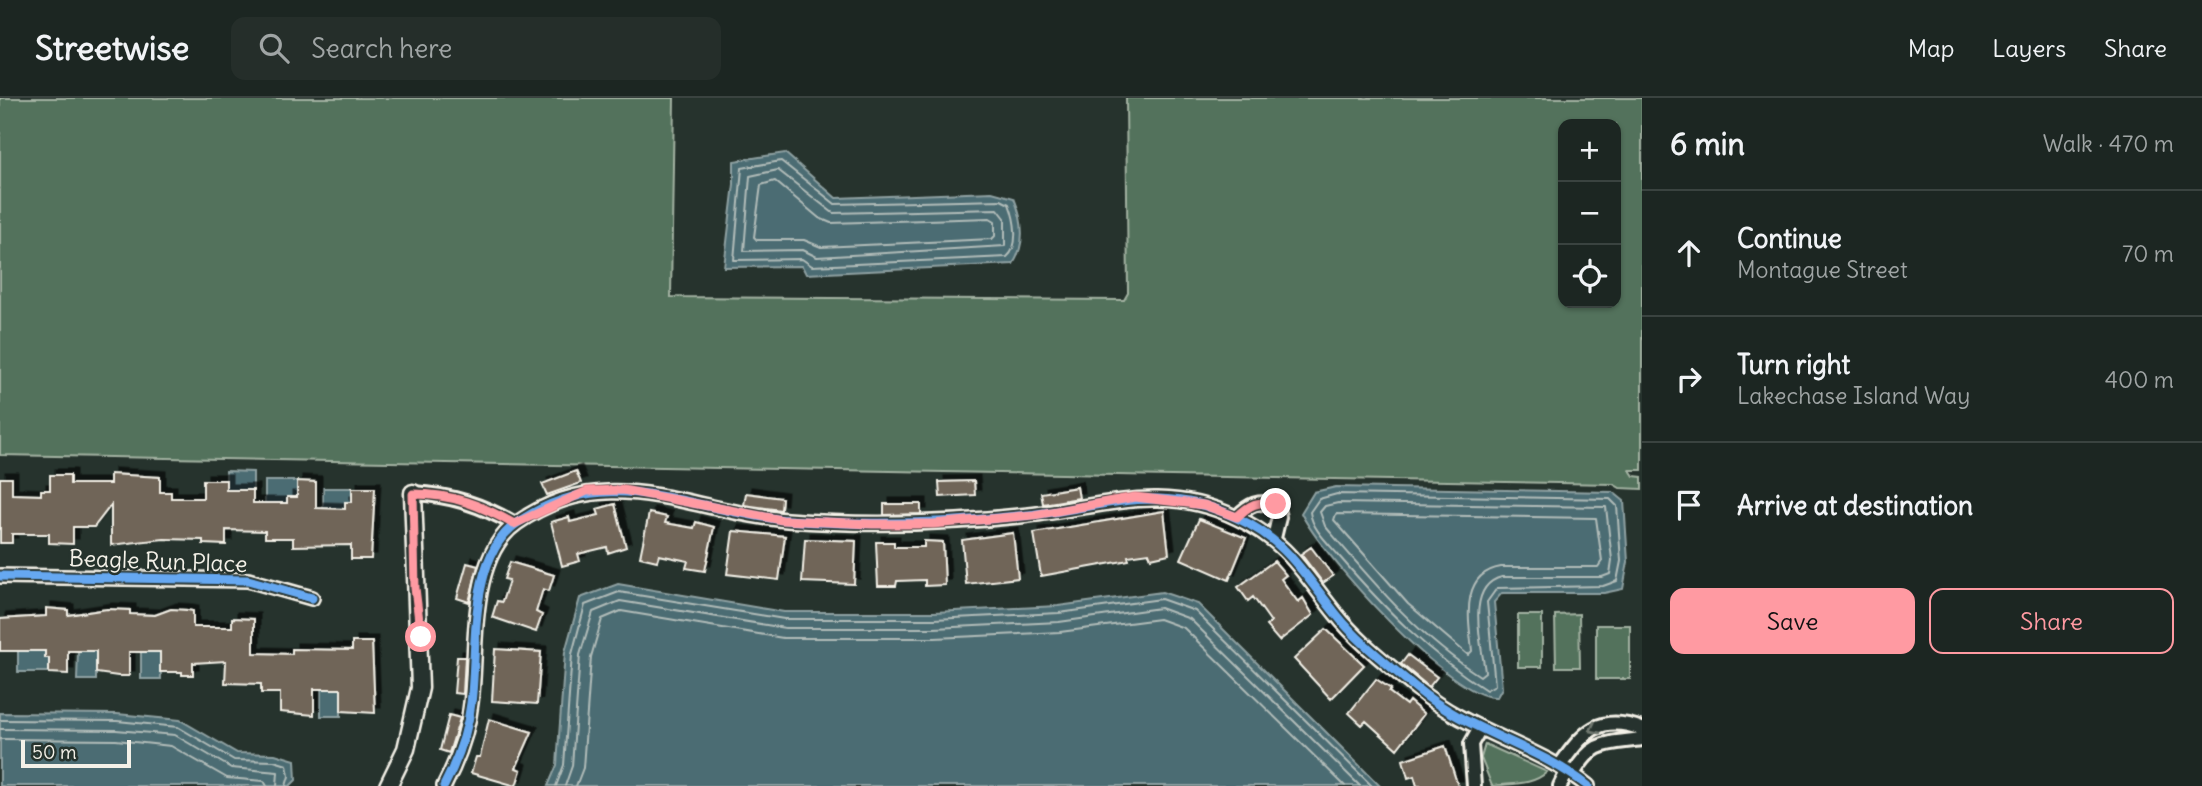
<!DOCTYPE html>
<meta charset="utf-8">
<style>
:root{--surface:#1c2622;--page:#252e2a;--text:#f1f3f6;--muted:#a0a5a5;--line:#3a4340;--accent:#ff9aa2}
body{margin:0;font-family:Delius,sans-serif;background:var(--page);color:var(--text)}
.controls{position:absolute;right:21px;top:21px;display:grid;overflow:hidden;border-radius:14px;box-shadow:0 2px 5px #0004}
.controls button{width:63px;height:63px;display:grid;place-items:center;padding:0;border:0;border-bottom:2px solid var(--line);background:var(--surface);color:var(--text);font:35px sans-serif}
.scale{position:absolute;left:21px;bottom:18px;width:110px;box-sizing:border-box;padding-left:7px;border:4px solid #f4f1e8;border-top:0;font-size:19px;line-height:24px;white-space:nowrap;color:#f4f1e8;-webkit-text-stroke:5px #26332d;paint-order:stroke}
.stop{position:absolute;width:21px;height:21px;margin:-16px;border:5px solid #ff9aa2;border-radius:50%;background:#fff}
.stop.end{background:#ff9aa2;border-color:#fff;box-shadow:0 2px 7px #0008}
.list{margin:0;padding:0;list-style:none}
h2{display:flex;justify-content:space-between;align-items:center;height:91px;margin:0;padding:0 28px;font-size:30px}
h2 small{font-size:23px;font-weight:400;color:var(--muted)}
.list li{display:grid;grid-template-columns:46px 1fr auto;gap:21px;align-items:center;box-sizing:border-box;height:126px;padding:0 28px;border-top:2px solid var(--line)}
.list b{display:block;font-size:26px;white-space:nowrap}
.list p{margin:0;font-size:23px;white-space:nowrap;color:var(--muted)}
.list em{font-size:23px;font-style:normal;color:var(--muted)}
.actions{display:flex;gap:14px;padding:21px 28px}
.actions a{flex:1;padding:16px 0;border:2px solid var(--accent);border-radius:14px;text-align:center;font-size:24px;color:var(--accent)}
.actions .main{background:var(--accent);color:#111}
.icon{flex:none;width:38px;height:38px;fill:none;stroke:currentColor;stroke-width:2;stroke-linecap:round;stroke-linejoin:round}
.map{position:relative;flex:none;width:1642px;height:688px;overflow:hidden}
header{display:flex;align-items:center;gap:42px;box-sizing:border-box;height:98px;padding:0 35px;background:var(--surface);border-bottom:2px solid var(--line)}
header strong{font-size:33px}
nav{display:flex;gap:38px;margin-inline-start:auto;font-size:24px}
.search{width:490px;height:63px;background:var(--page);display:flex;align-items:center;gap:18px;box-sizing:border-box;padding:0 24px;border-radius:14px;color:var(--muted);font-size:26px}
main{display:flex}
aside{flex:1;background:var(--surface)}
.map>svg:first-child{display:block}
.green{fill:#52725b;stroke:#a3b2a2;stroke-width:2;fill-rule:evenodd}
.water{fill:#4c6c73;stroke:#8fa1a2;stroke-width:2}
.lines{fill:none;stroke-linecap:round;stroke-linejoin:round}
.shore{stroke:#b1bcb9;stroke-width:2}
.building{fill:#6f6558;stroke:#f4f1e8;stroke-width:2;filter:url(#shadow)}
.minor-casing{stroke:#f4f1e8;stroke-width:18}
.tertiary-casing{stroke:#f4f1e8;stroke-width:21}
.minor{stroke:#26332d;stroke-width:12}
.tertiary{stroke:#26332d;stroke-width:16}
.cycleway-casing{stroke:#26332d;stroke-width:13}
.cycleway{stroke:#66a8f1;stroke-width:9}
.oneway{stroke:#6e766e}
.route{stroke:#ff9aa2;stroke-width:9}
.labels{text-anchor:middle;stroke-width:5;stroke-linejoin:round;paint-order:stroke}
.street-label{font-size:23px;fill:#f4f1e8;stroke:#26332d}
</style>
<header>
<strong>Streetwise</strong>
<div class="search"><svg class="icon" aria-label="search" viewBox="0 0 24 24"><circle cx="10" cy="10" r="6"/><path d="M15 15l6 6"/></svg>Search here</div>
<nav><a>Map</a><a>Layers</a><a>Share</a></nav>
</header>
<main>
<div class="map">
<svg width="1642" height="688" viewBox="0 0 1642 688">
<defs>
<filter id="shadow"><feDropShadow dx="5.5" dy="-5.5" stdDeviation="0" flood-color="#0009"/></filter>
</defs>
<rect width="100%" height="100%" fill="#26332d"/>
<filter id="ink" filterUnits="userSpaceOnUse"><feTurbulence type="fractalNoise" baseFrequency=".0143" numOctaves="2"/><feDisplacementMap in="SourceGraphic" scale="14" xChannelSelector="R" yChannelSelector="G"/><feConvolveMatrix kernelMatrix="1 2 1 2 8 2 1 2 1" color-interpolation-filters="sRGB"/></filter>
<g filter="url(#ink)">
<path class="green" d="M 0,0 L 674,0 L 671,199 L 1124,202 L 1128,195 L 1126,0 L 1642,0 L 1642,372 L 1630,372 L 1634,378 L 1642,379 L 1642,391 L 1620,390 L 1613,386 L 0,357 ZM 1563,26 L 1616,26 L 1616,205 L 1563,205 Z
M 1579,516 L 1580,569 L 1556,569 L 1555,517 Z
M 1518,517 L 1542,517 L 1542,569 L 1518,569 Z
M 1596,527 L 1630,527 L 1630,581 L 1596,581 Z
M 1485,646 L 1547,674 C 1532,688 1510,685 1492,688 L 1481,660 Z"/>
<path class="water" d="M 785,55 L 836,100 L 992,94 L 1014,100 C 1023,122 1026,146 1013,166 L 806,176 L 802,168 L 724,169 L 734,86 L 734,63 Z
M 226,373 L 253,374 L 253,392 L 226,392 Z
M 265,383 L 297,383 L 297,399 L 287,399 L 287,405 L 265,405 Z
M 1336,389 L 1613,394 L 1624,403 L 1628,464 L 1623,491 L 1604,495 L 1502,495 L 1494,504 L 1502,590 L 1497,599 C 1452,603 1321,456 1301,415 L 1314,394 Z
M 323,390 L 352,390 L 352,404 L 345,411 L 323,411 Z
M 618,486 L 784,514 L 934,514 L 1058,508 L 1162,494 L 1198,506 L 1380,688 L 548,688 L 557,667 L 565,554 L 580,500 Z
M 18,553 L 45,553 L 45,560 L 49,560 L 49,574 L 18,574 Z
M 78,553 L 96,553 L 96,582 L 77,582 Z
M 141,554 L 160,554 L 161,581 L 141,581 Z
M 321,591 L 341,591 L 341,618 L 321,618 Z
M 0,615 L 117,616 L 180,622 L 237,655 L 275,656 L 295,662 L 296,682 L 290,688 L 0,688 Z"/>
<g class="lines">
<path class="shore" d="M 781,63 L 835,106 L 1001,102 L 1009,106 C 1015,121 1020,148 1007,159 L 812,168 L 802,161 L 734,162 L 742,70 Z
M 778,72 L 833,115 L 998,111 L 1005,120 L 1005,148 L 817,159 L 803,152 L 744,153 L 750,78 Z
M 775,83 L 819,120 L 831,125 L 990,120 L 995,123 L 995,138 L 992,141 L 821,149 L 804,142 L 757,142 L 754,139 L 761,87 Z
M 1337,396 L 1610,401 L 1617,408 L 1621,463 L 1617,483 L 1603,488 L 1497,490 L 1487,504 L 1495,587 L 1486,592 C 1429,556 1383,509 1339,458 C 1328,445 1312,431 1310,414 L 1319,401 Z
M 1338,405 L 1606,409 L 1612,462 L 1610,476 L 1602,479 L 1502,479 C 1464,488 1482,547 1485,574 L 1480,578 C 1418,539 1372,483 1325,428 L 1320,414 L 1325,408 Z
M 1336,416 L 1596,420 L 1602,463 L 1598,469 L 1501,469 C 1459,476 1469,523 1472,553 L 1468,557 L 1408,506 L 1334,422 Z
M 0,622 L 117,623 L 178,629 L 234,662 L 274,663 L 287,667 L 289,678 L 286,688
M 0,631 L 116,632 L 175,637 L 231,670 L 278,674 L 277,688
M 0,641 L 116,642 L 171,648 L 227,680 L 264,683 L 267,688
M 556,688 L 564,667 L 572,556 L 585,507 L 619,494 L 784,521 L 934,521 L 1059,515 L 1161,501 L 1195,513 L 1372,688
M 565,688 L 572,668 L 580,557 L 593,514 L 620,503 L 785,530 L 934,530 L 1059,524 L 1160,510 L 1190,521 L 1360,688
M 576,688 L 583,670 L 591,559 L 602,521 L 621,513 L 783,540 L 935,540 L 1060,534 L 1159,521 L 1184,530 L 1345,688"/>
</g>
<path class="building" d="M 576,373 L 581,385 L 547,397 L 542,386 Z
M 110,376 L 160,379 L 160,394 L 171,394 L 171,400 L 203,400 L 203,382 L 226,382 L 226,392 L 253,392 L 253,405 L 287,405 L 287,399 L 297,399 L 297,383 L 316,384 L 316,410 L 345,411 L 345,404 L 352,404 L 352,390 L 375,390 L 371,461 L 351,461 L 351,447 L 293,448 L 293,440 L 265,440 L 265,433 L 226,432 L 226,447 L 203,446 L 203,442 L 164,441 L 111,447 L 111,407 L 94,429 L 73,429 L 73,446 L 49,445 L 49,436 L 12,436 L 12,445 L 0,445 L 0,380 L 12,380 L 12,396 L 41,397 L 41,392 L 50,392 L 50,377 L 70,377 L 70,386 L 110,386 Z
M 974,383 L 975,397 L 940,399 L 939,384 Z
M 1077,389 L 1079,400 L 1043,406 L 1041,395 Z
M 746,395 L 782,400 L 781,412 L 744,407 Z
M 615,406 L 626,449 L 608,455 L 607,449 L 578,456 L 580,463 L 562,468 L 551,424 L 569,419 L 570,424 L 599,417 L 597,411 Z
M 884,406 L 921,406 L 921,416 L 884,417 Z
M 1164,413 L 1169,456 L 1151,460 L 1149,455 L 1128,458 L 1129,462 L 1041,478 L 1034,435 Z
M 649,415 L 667,419 L 665,425 L 694,430 L 696,424 L 714,429 L 705,473 L 686,470 L 688,463 L 659,457 L 657,463 L 640,459 Z
M 1199,421 L 1246,440 L 1229,482 L 1181,461 Z
M 733,433 L 785,438 L 779,482 L 727,476 Z
M 1013,435 L 1018,480 L 966,486 L 962,442 Z
M 805,441 L 856,443 L 854,486 L 802,484 Z
M 924,443 L 943,444 L 945,487 L 925,488 L 925,482 L 897,483 L 896,488 L 878,488 L 876,444 L 894,444 L 894,449 L 924,449 Z
M 1311,449 L 1333,478 L 1323,485 L 1301,456 Z
M 1274,463 L 1286,477 L 1281,481 L 1298,504 L 1303,500 L 1313,517 L 1279,543 L 1266,528 L 1271,524 L 1253,499 L 1248,503 L 1238,489 Z
M 510,464 L 554,477 L 549,493 L 543,491 L 536,514 L 542,517 L 536,534 L 492,519 L 497,503 L 502,504 L 509,482 L 504,481 Z
M 467,465 L 478,468 L 469,504 L 457,500 Z
M 46,510 L 68,512 L 68,517 L 107,511 L 130,512 L 130,516 L 155,517 L 171,511 L 187,512 L 193,513 L 193,529 L 232,529 L 232,520 L 254,521 L 254,555 L 292,556 L 292,551 L 352,552 L 352,544 L 372,544 L 375,615 L 341,613 L 341,591 L 314,591 L 314,617 L 280,614 L 280,595 L 261,595 L 261,586 L 225,585 L 226,563 L 193,565 L 193,577 L 182,577 L 182,574 L 160,574 L 160,554 L 129,554 L 129,578 L 118,578 L 96,575 L 96,553 L 68,553 L 68,576 L 49,575 L 49,560 L 45,560 L 45,553 L 0,553 L 0,521 L 46,518 Z
M 1326,531 L 1364,567 L 1331,601 L 1294,561 Z
M 495,551 L 541,554 L 537,606 L 492,603 Z
M 1408,557 L 1437,579 L 1429,589 L 1401,566 Z
M 457,559 L 465,559 L 463,596 L 454,595 Z
M 1376,581 L 1391,591 L 1389,594 L 1406,607 L 1409,603 L 1424,616 L 1397,651 L 1366,623 L 1362,627 L 1349,615 Z
M 449,617 L 460,620 L 449,655 L 440,652 Z
M 489,621 L 532,634 L 516,670 L 521,672 L 516,688 L 471,675 L 476,659 L 480,659 Z
M 1445,648 L 1458,688 L 1417,688 L 1414,678 L 1408,680 L 1403,662 Z"/>
<g class="lines">
<g class="minor-casing">
<path id="minor" d="M 413,395 C 452,397 481,407 515,426
M 1237,419 C 1250,406 1257,403 1276,406 L 1279,419 L 1274,440
M 0,478 L 248,482 L 312,500
M 1561,666 C 1584,634 1599,615 1642,631
M 1573,676 C 1593,642 1605,646 1642,641
M 444,688 C 457,663 468,633 471,605 C 478,552 467,460 517,425 C 609,361 690,414 787,422 C 868,428 947,426 1029,417 C 1104,409 1163,384 1237,420 C 1287,443 1303,475 1336,516 C 1357,543 1390,568 1416,590 C 1468,634 1536,647 1588,688
M 1474,688 L 1471,646 L 1479,632
M 1560,688 L 1568,672"/>
</g>
<g class="tertiary-casing">
<path id="tertiary" d="M 388,688 L 406,651 L 420,590 L 413,395"/>
</g>
<use href="#minor" class="minor"/>
<use href="#tertiary" class="tertiary"/>
<g class="cycleway-casing">
<path id="cycleway" d="M 0,478 L 248,482 L 312,500
M 444,688 C 457,663 468,633 471,605 C 478,552 467,460 517,425 C 609,361 690,414 787,422 C 868,428 947,426 1029,417 C 1104,409 1163,384 1237,420 C 1287,443 1303,475 1336,516 C 1357,543 1390,568 1416,590 C 1468,634 1536,647 1588,688"/>
</g>
<use href="#cycleway" class="cycleway"/>
</g>
<defs><path id="oneway-chevron" d="M-2-3.5L2.5 0L-2 3.5" fill="none" stroke-width="1.6" stroke-linecap="round" stroke-linejoin="round" transform="scale(1.75)"/></defs>
<use class="oneway" href="#oneway-chevron" transform="translate(1594 631) rotate(153)"/>
</g>
<g class="lines" filter="url(#ink)">
<path class="route" d="M 421,539 L 415,490 L 413,396 C 452,396 481,407 514,426 L 587,393 L 623,392 L 782,422 L 872,426 L 933,426 L 1034,417 L 1135,399 L 1204,407 L 1237,419 C 1250,406 1257,403 1276,406"/>
</g>
<g class="labels">
<g class="street-label">
<text transform="translate(158 463) rotate(2)" y="8">Beagle Run Place</text>
</g>
</g>
</svg>
<div class="controls">
<button>+</button>
<button>−</button>
<button><svg class="icon" aria-label="locate" viewBox="0 0 24 24"><circle cx="12" cy="12" r="6"/><path d="M12 2v4M12 18v4M2 12h4M18 12h4"/></svg></button>
</div>
<div class="scale">50 m</div>
<div class="stop" style="left:421px;top:539px"></div>
<div class="stop end" style="left:1276px;top:406px"></div>
</div>
<aside>
<h2>6 min<small>Walk · 470 m</small></h2>
<ul class="list">
<li><svg class="icon" aria-label="ahead" viewBox="0 0 24 24"><path d="M12 20V5M6 11l6-6 6 6"/></svg><div><b>Continue</b><p>Montague Street</p></div><em>70 m</em></li>
<li><svg class="icon" aria-label="right" viewBox="0 0 24 24"><path d="M7 20v-9h11M14 6l5 5-5 5"/></svg><div><b>Turn right</b><p>Lakechase Island Way</p></div><em>400 m</em></li>
<li><svg class="icon" aria-label="arrive" viewBox="0 0 24 24"><path d="M6 21V4h12l-3 4 3 4H6"/></svg><div><b>Arrive at destination</b></div></li>
</ul>
<div class="actions"><a class="main">Save</a><a>Share</a></div>
</aside>
</main>
